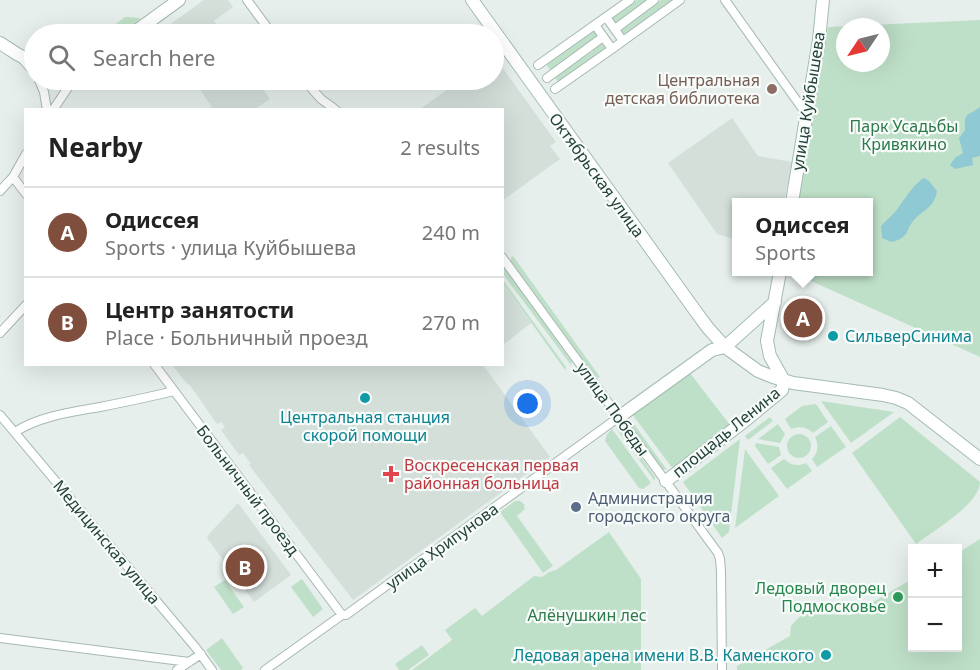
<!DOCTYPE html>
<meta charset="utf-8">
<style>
:root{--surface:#fff;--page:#f6f6f6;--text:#222;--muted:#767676;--line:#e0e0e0;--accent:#804e3d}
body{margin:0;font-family:"Noto Sans",sans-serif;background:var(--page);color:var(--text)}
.controls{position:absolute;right:18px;bottom:18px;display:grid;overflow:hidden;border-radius:0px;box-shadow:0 6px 24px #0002}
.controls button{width:54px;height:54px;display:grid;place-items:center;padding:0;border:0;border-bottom:2px solid var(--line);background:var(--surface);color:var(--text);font:30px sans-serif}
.compass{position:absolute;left:836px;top:18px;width:54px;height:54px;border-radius:50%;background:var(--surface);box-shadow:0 6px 24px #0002;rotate:235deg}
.you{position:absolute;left:528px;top:404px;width:21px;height:21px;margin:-15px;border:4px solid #fff;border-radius:50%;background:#1a73e8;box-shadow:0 0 0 9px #1a73e833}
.badge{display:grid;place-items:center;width:39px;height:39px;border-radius:50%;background:var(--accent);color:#fff;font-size:20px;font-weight:700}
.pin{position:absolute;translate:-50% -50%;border:3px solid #fff;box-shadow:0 2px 6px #0006}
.popup{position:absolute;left:732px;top:198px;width:141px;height:78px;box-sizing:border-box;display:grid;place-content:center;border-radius:0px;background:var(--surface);filter:drop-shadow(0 2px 4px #0005);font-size:20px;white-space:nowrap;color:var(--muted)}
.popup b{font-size:22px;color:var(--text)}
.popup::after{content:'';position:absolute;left:50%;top:100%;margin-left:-12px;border:12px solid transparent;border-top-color:var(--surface)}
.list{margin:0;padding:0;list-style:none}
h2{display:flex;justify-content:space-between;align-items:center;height:78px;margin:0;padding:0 24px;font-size:26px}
h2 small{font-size:20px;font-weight:400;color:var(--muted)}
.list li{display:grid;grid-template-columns:39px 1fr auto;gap:18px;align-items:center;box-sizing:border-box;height:90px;padding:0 24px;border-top:2px solid var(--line)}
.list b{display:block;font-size:22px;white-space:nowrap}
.list p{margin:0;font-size:20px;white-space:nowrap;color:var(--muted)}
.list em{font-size:20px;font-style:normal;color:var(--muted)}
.icon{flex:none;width:33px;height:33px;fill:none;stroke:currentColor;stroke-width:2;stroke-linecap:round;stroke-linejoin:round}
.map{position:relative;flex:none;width:980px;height:670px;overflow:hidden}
.search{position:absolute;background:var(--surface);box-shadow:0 6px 24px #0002;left:24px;top:24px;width:480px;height:66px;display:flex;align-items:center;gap:15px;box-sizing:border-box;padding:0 21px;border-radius:33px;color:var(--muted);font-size:22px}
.panel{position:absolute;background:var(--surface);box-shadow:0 6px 24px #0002;left:24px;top:108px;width:480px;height:258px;border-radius:0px}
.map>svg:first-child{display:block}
.built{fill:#d4dfda}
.green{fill:#bfe0c8;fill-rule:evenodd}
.water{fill:#8ec9d4}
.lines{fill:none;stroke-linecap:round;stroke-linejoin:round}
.street-casing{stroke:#a8b8b2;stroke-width:10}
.secondary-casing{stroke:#a4bbb3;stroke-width:14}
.street{stroke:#fff;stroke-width:8}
.secondary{stroke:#fff;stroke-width:12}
.education-dot{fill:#8d6e63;stroke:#f7fbf9;stroke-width:2}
.culture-dot{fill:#0f9aa8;stroke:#f7fbf9;stroke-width:2}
.health-dot{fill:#e0444e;stroke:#f7fbf9;stroke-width:2}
.service-dot{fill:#5c6f8a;stroke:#f7fbf9;stroke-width:2}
.leisure-dot{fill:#2e9e5b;stroke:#f7fbf9;stroke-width:2}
.labels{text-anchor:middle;stroke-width:4.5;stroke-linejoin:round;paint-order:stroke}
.education-label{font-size:16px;fill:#785e54;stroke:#f7fbf9;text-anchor:end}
.street-label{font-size:16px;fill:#24423a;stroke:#f7fbf9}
.park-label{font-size:16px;fill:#2d7a4b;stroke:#f7fbf9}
.culture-label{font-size:16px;fill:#0d838f;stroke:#f7fbf9;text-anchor:start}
.health-label{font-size:16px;fill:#be3a42;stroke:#f7fbf9;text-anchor:start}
.service-label{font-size:16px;fill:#4e5e75;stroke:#f7fbf9;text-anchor:start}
.leisure-label{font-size:16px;fill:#27864d;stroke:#f7fbf9;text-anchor:end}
</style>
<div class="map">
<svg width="980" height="670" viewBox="0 0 980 670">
<rect width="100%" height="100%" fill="#e6efeb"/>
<path class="built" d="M 204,0 L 228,0 L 233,7 L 214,21 L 224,34 L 161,34 L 162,30 Z
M 494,56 L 556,142 L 550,146 L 560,159 L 503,200 L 502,110 L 420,109 L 461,80 L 494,80 Z
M 194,80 L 256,80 L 270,99 L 255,109 L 213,109 Z
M 732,118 L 758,156 L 792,162 L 784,202 L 737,202 L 737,240 L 717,234 L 668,163 Z
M 503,283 L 531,323 L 503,345 L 502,345 Z
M 172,365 L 483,365 L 550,457 L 353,600 L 249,465 L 251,464 L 243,453 L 239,455 L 221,430 L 225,427 L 221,422 L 217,424 L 189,384 L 188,385 Z
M 238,503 L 291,575 L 254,602 L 207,538 L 209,534 Z"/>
<path class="green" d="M 637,0 L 649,0 L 616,24 L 611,18 Z
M 661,0 L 673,0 L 624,35 L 619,30 Z
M 125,17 L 139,18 L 140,19 L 121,34 L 118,34 L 112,27 Z
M 980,20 L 980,357 L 791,272 L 869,272 L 869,202 L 798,202 L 828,27 ZM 845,27 L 881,27 L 881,63 L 845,63 Z
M 593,30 L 598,37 L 588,44 L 587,43 L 551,71 L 546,64 Z
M 601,43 L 606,49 L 559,83 L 554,76 L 583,56 L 584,57 L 593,51 L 592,49 Z
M 513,256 L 600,377 L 597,378 L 595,376 L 511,261 L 511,257 Z
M 503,265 L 572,362 L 571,365 L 503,274 Z
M 503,280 L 563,363 L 566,367 L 565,370 L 503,283 Z
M 690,373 L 730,425 L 673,469 L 632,414 L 681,377 Z
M 821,401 L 894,412 L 851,443 Z
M 816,404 L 828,422 L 813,433 C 807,427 799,426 791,429 L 785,419 L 802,406 Z
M 770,417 L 773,421 L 748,440 L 745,436 Z
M 900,417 L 980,482 C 980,504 933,531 916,544 L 852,453 Z
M 631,420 L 667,470 L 662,469 L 631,426 Z
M 778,424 L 785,434 L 780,443 L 758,439 Z
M 831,426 L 846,447 L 817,467 L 812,459 C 818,453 819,445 815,437 Z
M 616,428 L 620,428 L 655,477 L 655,480 L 654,480 Z
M 612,429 L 651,483 L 643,489 L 639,488 L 605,441 L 607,434 Z
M787 446a12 12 0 1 1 24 0a12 12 0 1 1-24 0Z
M 740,439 L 729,532 L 722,538 L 683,482 Z
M 756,443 L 779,447 L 781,455 L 768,464 L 755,446 Z
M 745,449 L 779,496 L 735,528 Z
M 784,459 C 790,465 798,467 806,463 L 812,471 L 787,489 L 771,468 Z
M 515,501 L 520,501 L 525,505 L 524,507 L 525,509 L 517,516 L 553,566 L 543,573 L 500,512 Z
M 609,532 L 641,579 L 641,670 L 412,670 L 452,640 L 445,630 L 475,608 L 482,616 L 534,576 L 542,577 L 549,572 L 556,570 Z
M 980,539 L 980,670 L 737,670 L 737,666 L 790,636 L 791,626 L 802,614 L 851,615 L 912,579 L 912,648 L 958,648 L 958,553 Z
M 302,579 L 323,609 L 313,617 L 291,587 Z
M 225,580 L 244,607 L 233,614 L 214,587 Z
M 222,638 L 243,668 L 241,670 L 221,670 L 206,650 Z
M 422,645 L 429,655 L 408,670 L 399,670 L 395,664 Z"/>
<path class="water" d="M 980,107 L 980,156 L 972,158 L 973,165 L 955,169 L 950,165 L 955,158 L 963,153 L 959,138 L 965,130 C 964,110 968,117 980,107 Z
M 924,178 L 929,181 L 937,191 C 934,210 920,210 911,224 C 908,228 908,233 904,236 C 900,240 895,241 891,242 L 882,238 L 881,226 C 885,221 891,217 895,212 C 903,202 913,184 924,178 Z"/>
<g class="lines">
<g class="street-casing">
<path id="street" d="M 247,0 L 272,34
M 725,0 L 802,108 L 808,110
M 595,25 L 612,49 L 623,41 L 606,17
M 615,29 L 654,0
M 623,41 L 680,0
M 24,61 L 34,72
M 538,65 L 630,0
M 547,78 L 603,37
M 39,80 L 44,92 L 47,110
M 304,80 L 321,99 L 336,110
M 555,89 L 612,49
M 53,110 L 73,80
M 13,177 L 26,194
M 0,191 L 13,177 L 26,154
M 502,257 L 718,553 L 720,559 L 721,572 L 722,670
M 0,333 L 26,305
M 154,364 L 342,615
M 0,415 L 196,648 L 212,670
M 15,432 C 40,416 72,412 100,407 C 125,402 150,397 174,391
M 0,638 L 189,662
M 177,670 L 201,654
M 265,670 L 342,615 L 346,615 L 619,417"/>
</g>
<g class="secondary-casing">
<path id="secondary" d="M 472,0 L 694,309 L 708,328 L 725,347 L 758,371 L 773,377 L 793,383 L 883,395 L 896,398 L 908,403 L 980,459
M 132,34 L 179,0
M 0,43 L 17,54 L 34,63
M 792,202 L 819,40 L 823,0
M 780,272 L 767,341 L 770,356 L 784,381
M 725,347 L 775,302
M 619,417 L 712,350 L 725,347
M 666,481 L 742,423 L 782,390 L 784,381"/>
</g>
<use href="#street" class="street"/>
<use href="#secondary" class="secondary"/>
</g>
<circle class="education-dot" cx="772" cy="89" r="6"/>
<g class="culture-dot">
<circle cx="833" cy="336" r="6"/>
<circle cx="365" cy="398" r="6"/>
<circle cx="826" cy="655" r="6"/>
</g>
<path class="health-dot" d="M388 465h6v6h6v6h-6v6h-6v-6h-6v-6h6z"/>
<circle class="service-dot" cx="576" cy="507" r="6"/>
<circle class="leisure-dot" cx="898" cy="597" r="6"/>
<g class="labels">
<g class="education-label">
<text x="760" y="86">Центральная<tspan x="760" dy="18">детская библиотека</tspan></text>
</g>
<g class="street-label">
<text transform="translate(808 101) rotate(-81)" y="6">улица Куйбышева</text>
<text transform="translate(597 175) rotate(54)" y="6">Октябрьская улица</text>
<text transform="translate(613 409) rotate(54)" y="6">улица Победы</text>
<text transform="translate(726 432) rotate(-39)" y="6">площадь Ленина</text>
<text transform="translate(248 490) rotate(53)" y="6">Больничный проезд</text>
<text transform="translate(107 542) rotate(50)" y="6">Медицинская улица</text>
<text transform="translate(442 546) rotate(-36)" y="6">улица Хрипунова</text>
</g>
<g class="park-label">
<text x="904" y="132">Парк Усадьбы<tspan x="904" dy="18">Кривякино</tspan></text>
<text x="587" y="621">Алёнушкин лес</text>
</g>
<g class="culture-label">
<text x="845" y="342">СильверСинима</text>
<text x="365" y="423" text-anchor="middle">Центральная станция<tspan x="365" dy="18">скорой помощи</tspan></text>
<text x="814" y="661" text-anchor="end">Ледовая арена имени В.В. Каменского</text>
</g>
<g class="health-label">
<text x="404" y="471">Воскресенская первая<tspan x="404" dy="18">районная больница</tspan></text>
</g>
<g class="service-label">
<text x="588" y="504">Администрация<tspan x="588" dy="18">городского округа</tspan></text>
</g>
<g class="leisure-label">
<text x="886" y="594">Ледовый дворец<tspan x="886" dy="18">Подмосковье</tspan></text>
</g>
</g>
</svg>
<div class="controls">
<button>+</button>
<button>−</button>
</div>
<svg class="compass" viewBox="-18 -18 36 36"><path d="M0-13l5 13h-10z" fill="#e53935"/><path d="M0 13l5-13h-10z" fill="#767676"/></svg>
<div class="you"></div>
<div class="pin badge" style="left:803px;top:318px">A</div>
<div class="popup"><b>Одиссея</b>Sports</div>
<div class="pin badge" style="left:245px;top:567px">B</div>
<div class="search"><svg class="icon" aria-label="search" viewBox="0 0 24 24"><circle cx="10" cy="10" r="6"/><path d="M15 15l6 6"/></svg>Search here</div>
<section class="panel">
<h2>Nearby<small>2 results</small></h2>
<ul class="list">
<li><span class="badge">A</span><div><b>Одиссея</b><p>Sports · улица Куйбышева</p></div><em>240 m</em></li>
<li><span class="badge">B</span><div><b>Центр занятости</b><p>Place · Больничный проезд</p></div><em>270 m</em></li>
</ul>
</section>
</div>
